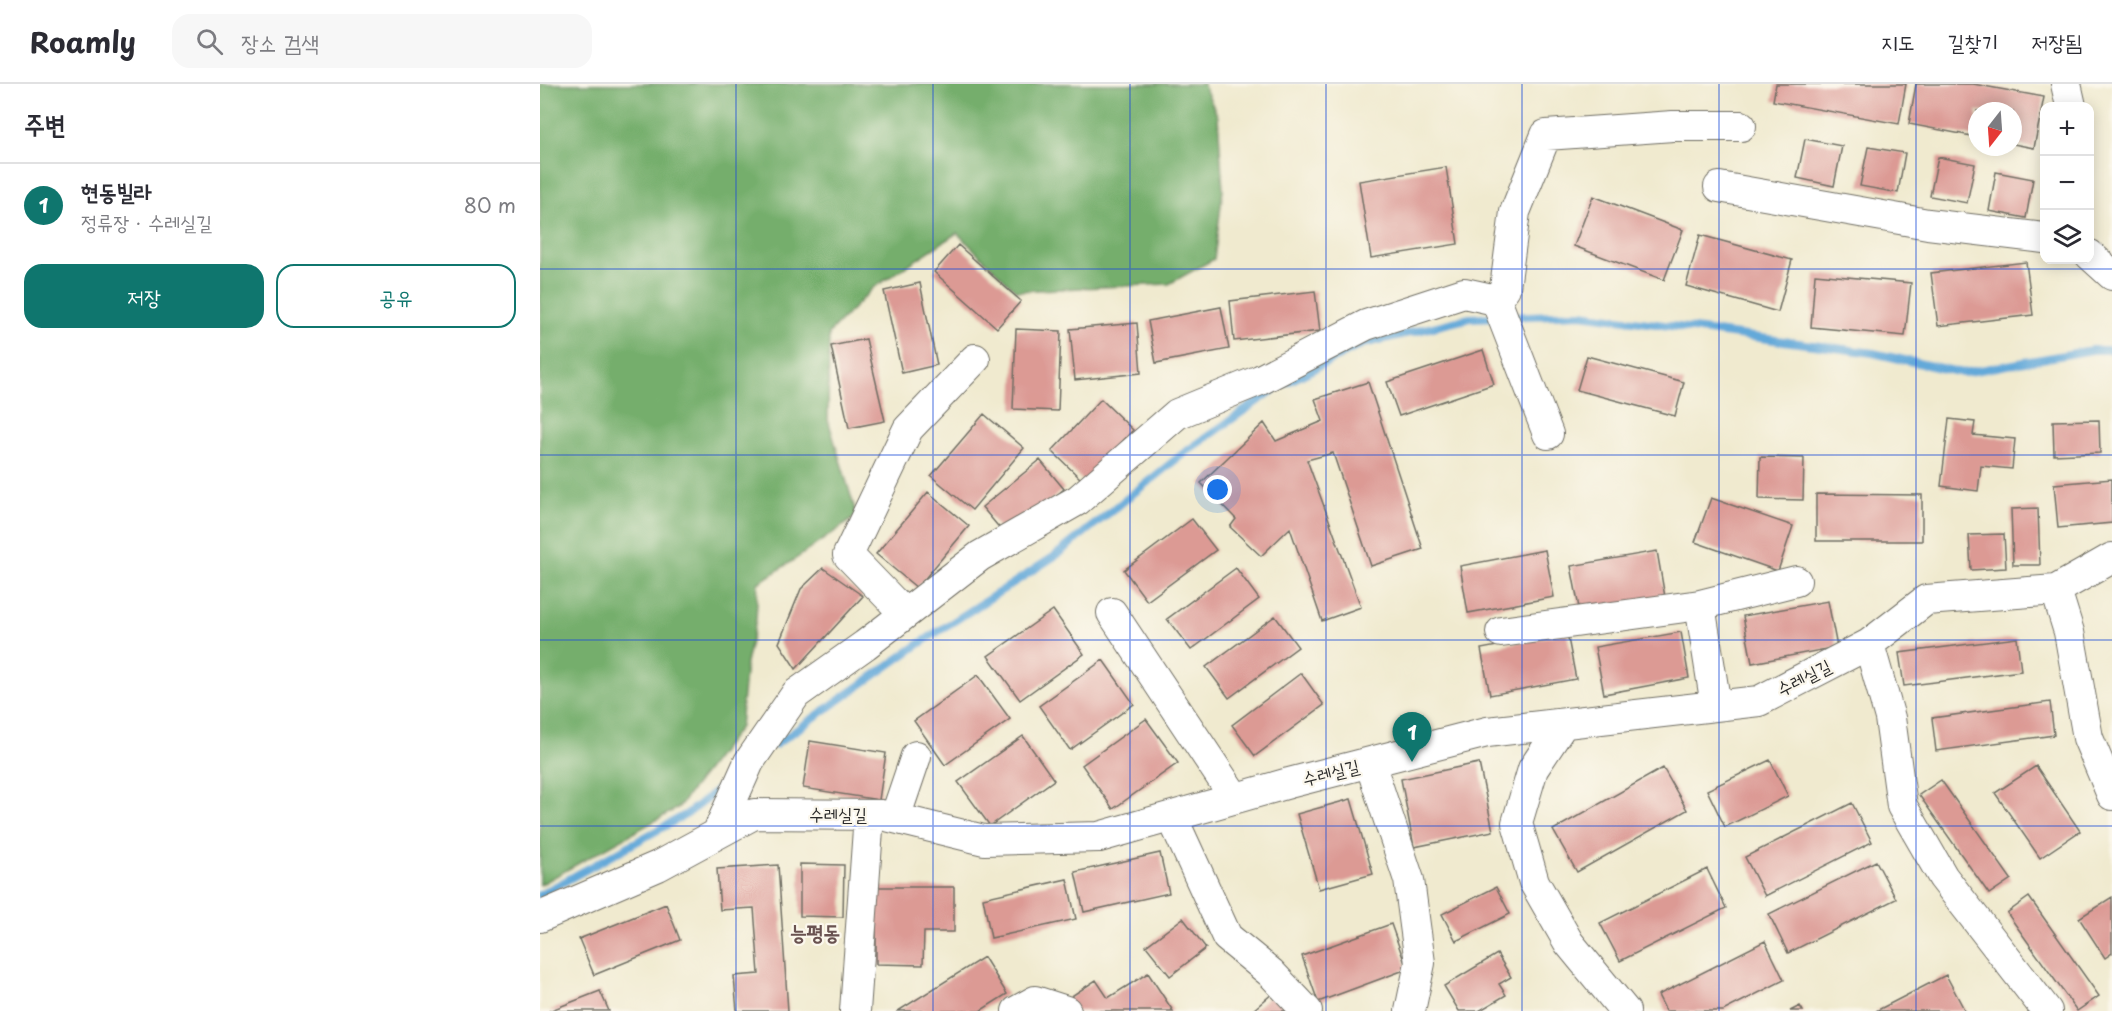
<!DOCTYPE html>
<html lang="ko">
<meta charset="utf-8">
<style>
:root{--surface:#fff;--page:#f7f7f7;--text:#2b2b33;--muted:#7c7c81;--line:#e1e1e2;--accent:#0f766e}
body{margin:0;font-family:"Playpen Sans","Poor Story",sans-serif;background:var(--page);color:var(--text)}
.controls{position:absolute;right:18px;top:18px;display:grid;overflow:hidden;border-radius:12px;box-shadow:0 3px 15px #0003}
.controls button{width:54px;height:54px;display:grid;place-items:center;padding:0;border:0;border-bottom:2px solid var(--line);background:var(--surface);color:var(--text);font:30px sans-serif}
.compass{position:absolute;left:1428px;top:18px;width:54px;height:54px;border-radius:50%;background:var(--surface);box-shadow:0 3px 15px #0003;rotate:197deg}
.you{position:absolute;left:678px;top:406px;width:21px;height:21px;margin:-15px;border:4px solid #fff;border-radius:50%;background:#1a73e8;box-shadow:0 0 0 9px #1a73e833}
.badge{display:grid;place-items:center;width:39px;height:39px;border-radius:50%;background:var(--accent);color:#fff;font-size:20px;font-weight:700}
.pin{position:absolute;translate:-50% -50px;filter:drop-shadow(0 2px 3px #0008)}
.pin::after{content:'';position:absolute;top:32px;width:21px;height:18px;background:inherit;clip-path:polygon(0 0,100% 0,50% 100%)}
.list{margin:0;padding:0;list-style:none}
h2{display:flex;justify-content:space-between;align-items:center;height:78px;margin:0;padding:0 24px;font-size:26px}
h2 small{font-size:20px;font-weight:400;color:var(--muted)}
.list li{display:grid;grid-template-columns:39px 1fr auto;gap:18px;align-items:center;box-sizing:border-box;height:84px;padding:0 24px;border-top:2px solid var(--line)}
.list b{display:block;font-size:22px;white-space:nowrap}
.list p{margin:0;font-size:20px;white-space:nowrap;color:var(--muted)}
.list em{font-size:20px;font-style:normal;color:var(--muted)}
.actions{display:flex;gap:12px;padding:18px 24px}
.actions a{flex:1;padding:14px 0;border:2px solid var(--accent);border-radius:18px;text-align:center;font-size:21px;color:var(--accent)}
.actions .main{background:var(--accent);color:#fff}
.icon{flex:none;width:33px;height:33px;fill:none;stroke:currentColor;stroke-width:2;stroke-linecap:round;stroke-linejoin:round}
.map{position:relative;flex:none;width:1572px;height:927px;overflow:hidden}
header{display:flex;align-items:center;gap:36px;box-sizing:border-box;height:84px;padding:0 30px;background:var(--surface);border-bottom:2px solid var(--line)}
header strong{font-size:28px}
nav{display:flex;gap:33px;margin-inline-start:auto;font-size:21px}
.search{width:420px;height:54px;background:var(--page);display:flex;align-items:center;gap:15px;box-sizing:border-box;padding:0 21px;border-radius:18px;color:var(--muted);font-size:22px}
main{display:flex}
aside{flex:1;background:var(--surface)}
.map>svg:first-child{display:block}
.forest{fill:#75ae6c;stroke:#506c4c;stroke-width:1.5}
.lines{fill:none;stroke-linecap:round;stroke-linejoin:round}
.stream{stroke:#63a9d9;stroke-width:8}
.building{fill:#dc9a94}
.minor-casing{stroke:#706e64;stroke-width:32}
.minor{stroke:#fff;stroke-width:30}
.grid{fill:none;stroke:#1d4ed8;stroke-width:1.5;stroke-opacity:0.55}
.labels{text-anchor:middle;stroke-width:4.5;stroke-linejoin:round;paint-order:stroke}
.street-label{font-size:18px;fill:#2b2b2b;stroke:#fbf7ec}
.quarter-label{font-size:21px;font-weight:bold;fill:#695250;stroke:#fbf7ec}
</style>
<header>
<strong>Roamly</strong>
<div class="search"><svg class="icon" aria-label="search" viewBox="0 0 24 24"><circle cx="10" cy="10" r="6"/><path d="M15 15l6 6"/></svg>장소 검색</div>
<nav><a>지도</a><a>길찾기</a><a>저장됨</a></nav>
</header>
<main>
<aside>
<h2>주변<small></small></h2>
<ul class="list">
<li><span class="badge">1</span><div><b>현동빌라</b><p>정류장 · 수레실길</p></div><em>80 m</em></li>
</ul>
<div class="actions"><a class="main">저장</a><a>공유</a></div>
</aside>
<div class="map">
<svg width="1572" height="927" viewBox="0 0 1572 927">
<rect width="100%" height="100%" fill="#fbf7ec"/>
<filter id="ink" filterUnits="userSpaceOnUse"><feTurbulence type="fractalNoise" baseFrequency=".0167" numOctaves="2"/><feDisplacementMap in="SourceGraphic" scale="12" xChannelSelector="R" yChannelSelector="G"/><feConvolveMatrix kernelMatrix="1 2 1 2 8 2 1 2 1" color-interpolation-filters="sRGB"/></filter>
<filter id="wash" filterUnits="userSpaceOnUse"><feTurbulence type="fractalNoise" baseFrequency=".008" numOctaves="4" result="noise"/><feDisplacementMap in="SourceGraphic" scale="24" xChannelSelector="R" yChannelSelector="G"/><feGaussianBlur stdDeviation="1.35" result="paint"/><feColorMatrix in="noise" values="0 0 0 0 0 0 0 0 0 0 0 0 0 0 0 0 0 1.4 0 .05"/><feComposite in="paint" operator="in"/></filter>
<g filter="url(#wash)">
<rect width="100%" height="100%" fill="#f0eacf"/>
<path class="forest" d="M 0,0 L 663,0 L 678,33 L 683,106 L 674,175 L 629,200 L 476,207 L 417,149 L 333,204 L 289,249 L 288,336 L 317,432 L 257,474 L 218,499 L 216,536 L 206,579 L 200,643 L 138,724 L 0,801 Z"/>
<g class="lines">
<path class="stream" d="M 746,299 L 823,260 L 930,234 L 1041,230 L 1333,269 L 1423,289 L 1552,266 L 1572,266
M 235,661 L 382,558 L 515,472 L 644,369 L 732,307
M 0,811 L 147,730 L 189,697"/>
</g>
<g id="blocks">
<path class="building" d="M 1236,0 L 1366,0 L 1359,40 L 1233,17 Z
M 1376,0 L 1433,0 L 1504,13 L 1494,64 L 1473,60 L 1473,27 L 1437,27 L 1437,53 L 1369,40 Z
M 1265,55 L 1302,62 L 1294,102 L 1257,94 Z
M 1328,63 L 1365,69 L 1358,109 L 1320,102 Z
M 1398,73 L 1435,80 L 1427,119 L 1390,112 Z
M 906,83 L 918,160 L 831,174 L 819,97 Z
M 1456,88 L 1493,95 L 1486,134 L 1449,127 Z
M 1053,112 L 1143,146 L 1124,196 L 1034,162 Z
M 1160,151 L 1252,176 L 1238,228 L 1146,202 Z
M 418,161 L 481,217 L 457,244 L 394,188 Z
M 1486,178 L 1493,231 L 1398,242 L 1391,189 Z
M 1275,190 L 1371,199 L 1365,252 L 1271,243 Z
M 380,199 L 397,281 L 362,289 L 344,207 Z
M 775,207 L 780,247 L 694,257 L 690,217 Z
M 681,223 L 689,265 L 616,279 L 608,237 Z
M 597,239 L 601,289 L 535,296 L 530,245 Z
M 476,245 L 521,247 L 518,327 L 473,325 Z
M 326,255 L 345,337 L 309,344 L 291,262 Z
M 943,266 L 954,300 L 859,332 L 847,298 Z
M 1047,272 L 1144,298 L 1135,332 L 1037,306 Z
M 828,298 L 883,465 L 831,482 L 793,369 L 767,376 L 821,523 L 782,537 L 750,444 L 721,472 L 690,443 L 696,435 L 661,399 L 724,339 L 736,357 L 783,337 L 775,315 Z
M 561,315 L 593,346 L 544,398 L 512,367 Z
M 444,330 L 484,364 L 432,426 L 391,392 Z
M 1409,335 L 1435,338 L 1433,351 L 1475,355 L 1472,385 L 1441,382 L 1438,407 L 1401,402 Z
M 1559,336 L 1560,369 L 1514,371 L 1513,337 Z
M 1220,373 L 1264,374 L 1263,416 L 1219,415 Z
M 500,376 L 524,405 L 467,453 L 442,423 Z
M 1572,395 L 1572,439 L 1518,444 L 1514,400 Z
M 388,408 L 429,442 L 377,504 L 336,470 Z
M 1276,410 L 1382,411 L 1382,457 L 1276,457 Z
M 1171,414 L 1253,442 L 1238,487 L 1155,458 Z
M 1498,424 L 1500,481 L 1473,481 L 1471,425 Z
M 652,435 L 676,466 L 607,517 L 584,486 Z
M 1464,450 L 1466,484 L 1431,486 L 1429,451 Z
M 1005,466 L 1014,513 L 928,529 L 920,482 Z
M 1117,467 L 1125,513 L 1040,529 L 1031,482 Z
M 283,484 L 323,512 L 256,585 L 239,559 L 261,505 Z
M 696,484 L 719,515 L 651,566 L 627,535 Z
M 1288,517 L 1297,563 L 1212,579 L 1203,532 Z
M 513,526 L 544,570 L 480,616 L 448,572 Z
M 735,532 L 758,563 L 689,614 L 666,583 Z
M 1141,548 L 1149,594 L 1064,610 L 1055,563 Z
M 1027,549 L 1036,595 L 950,611 L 941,565 Z
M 1477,554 L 1481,587 L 1364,602 L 1359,569 Z
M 563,576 L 594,620 L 530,666 L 499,622 Z
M 761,589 L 784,621 L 715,672 L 692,641 Z
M 438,591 L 470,635 L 405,681 L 374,637 Z
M 1510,618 L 1514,651 L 1396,667 L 1392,634 Z
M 606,635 L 638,679 L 573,725 L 542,681 Z
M 483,652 L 514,696 L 450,742 L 418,698 Z
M 270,657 L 346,669 L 339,716 L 263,704 Z
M 1230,676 L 1248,712 L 1185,743 L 1167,706 Z
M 939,679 L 953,747 L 874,763 L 861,695 Z
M 1496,682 L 1540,747 L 1500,774 L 1455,709 Z
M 1123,684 L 1147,726 L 1037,788 L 1013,746 Z
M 1401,696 L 1471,795 L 1449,810 L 1379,711 Z
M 811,715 L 833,790 L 779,805 L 757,730 Z
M 1312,719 L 1332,758 L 1225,812 L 1205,773 Z
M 620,769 L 629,809 L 544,828 L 535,788 Z
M 1336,777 L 1356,815 L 1248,869 L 1229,830 Z
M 260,780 L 304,781 L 303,833 L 260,832 Z
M 238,781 L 248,927 L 197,927 L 194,892 L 219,890 L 214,824 L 180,826 L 177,785 Z
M 1167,785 L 1186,824 L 1080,877 L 1060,839 Z
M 527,795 L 536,835 L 451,854 L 443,814 Z
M 336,803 L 414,803 L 414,848 L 384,848 L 383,881 L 336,880 Z
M 956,803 L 970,830 L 916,857 L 902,830 Z
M 1489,813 L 1559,912 L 1537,927 L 1467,829 Z
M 1572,813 L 1572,869 L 1565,874 L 1539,834 Z
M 126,820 L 140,856 L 54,891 L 39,855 Z
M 643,834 L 666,864 L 630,892 L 606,862 Z
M 851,840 L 867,885 L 778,918 L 762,872 Z
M 1225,857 L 1244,896 L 1183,927 L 1126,927 L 1118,911 Z
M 957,870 L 971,893 L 959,900 L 966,911 L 939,927 L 919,927 L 904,902 Z
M 444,873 L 467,910 L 440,927 L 358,927 Z
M 608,889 L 633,927 L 531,927 L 524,917 L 556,896 L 568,914 Z
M 1406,891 L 1425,927 L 1336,927 Z
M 60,907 L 69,927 L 9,927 Z
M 733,909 L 748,927 L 712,927 Z
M 1260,922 L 1263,927 L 1250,927 Z"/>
</g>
</g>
<g filter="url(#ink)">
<use href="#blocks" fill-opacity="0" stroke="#706e64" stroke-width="1.5"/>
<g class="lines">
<g class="minor-casing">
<path id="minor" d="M 1526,0 L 1531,22
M 1179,103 L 1388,140 L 1504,154
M 1550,171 L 1572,191
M 956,216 L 1008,350
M 1516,506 L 1529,548 L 1548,654 L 1572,711
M 572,529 L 695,714
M 365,530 L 308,471 L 368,345 L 435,275
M 961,548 L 1160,521
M 1329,560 L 1350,634 L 1362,722 L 1403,793 L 1507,927
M 1176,622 L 1160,521 L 1256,497
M 1023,640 L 993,685 L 977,739 L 994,798 L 1029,859 L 1085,927
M 830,679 L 869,796 L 880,879 L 870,927
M 632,733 L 687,853 L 731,889 L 767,927
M 355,734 L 376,672
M 177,750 L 209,678 L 256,610 L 325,561 L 440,472 L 538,416 L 637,330 L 720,296 L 826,241 L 924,209 L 956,216 L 965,204 L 975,128 L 1006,51 L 1133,42 L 1201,42
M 0,833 L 118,782 L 214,730 L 342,731 L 444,756 L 559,753 L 749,699 L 947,648 L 1219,617 L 1329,560 L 1386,516 L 1516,506 L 1572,474
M 315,927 L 329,731
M 477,927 L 495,917 L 526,927"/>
</g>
<use href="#minor" class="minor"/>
</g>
</g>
<path class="grid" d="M 196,0 L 196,927M 393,0 L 393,927M 590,0 L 590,927M 786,0 L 786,927M 982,0 L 982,927M 1179,0 L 1179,927M 1376,0 L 1376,927M 0,185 L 1572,185M 0,371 L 1572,371M 0,556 L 1572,556M 0,742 L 1572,742"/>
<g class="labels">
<g class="street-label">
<text transform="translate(1264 594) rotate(-27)" y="6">수레실길</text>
<text transform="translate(791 689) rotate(-14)" y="6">수레실길</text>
<text x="298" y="737">수레실길</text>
</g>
<g class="quarter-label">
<text x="275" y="856">능평동</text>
</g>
</g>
</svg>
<div class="controls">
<button>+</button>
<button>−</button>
<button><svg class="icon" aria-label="layers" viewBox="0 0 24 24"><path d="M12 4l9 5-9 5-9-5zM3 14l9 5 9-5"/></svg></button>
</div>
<svg class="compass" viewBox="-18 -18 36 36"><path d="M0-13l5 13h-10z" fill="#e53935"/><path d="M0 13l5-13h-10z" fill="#7c7c81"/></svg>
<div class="you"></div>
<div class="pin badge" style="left:872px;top:678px">1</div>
</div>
</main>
